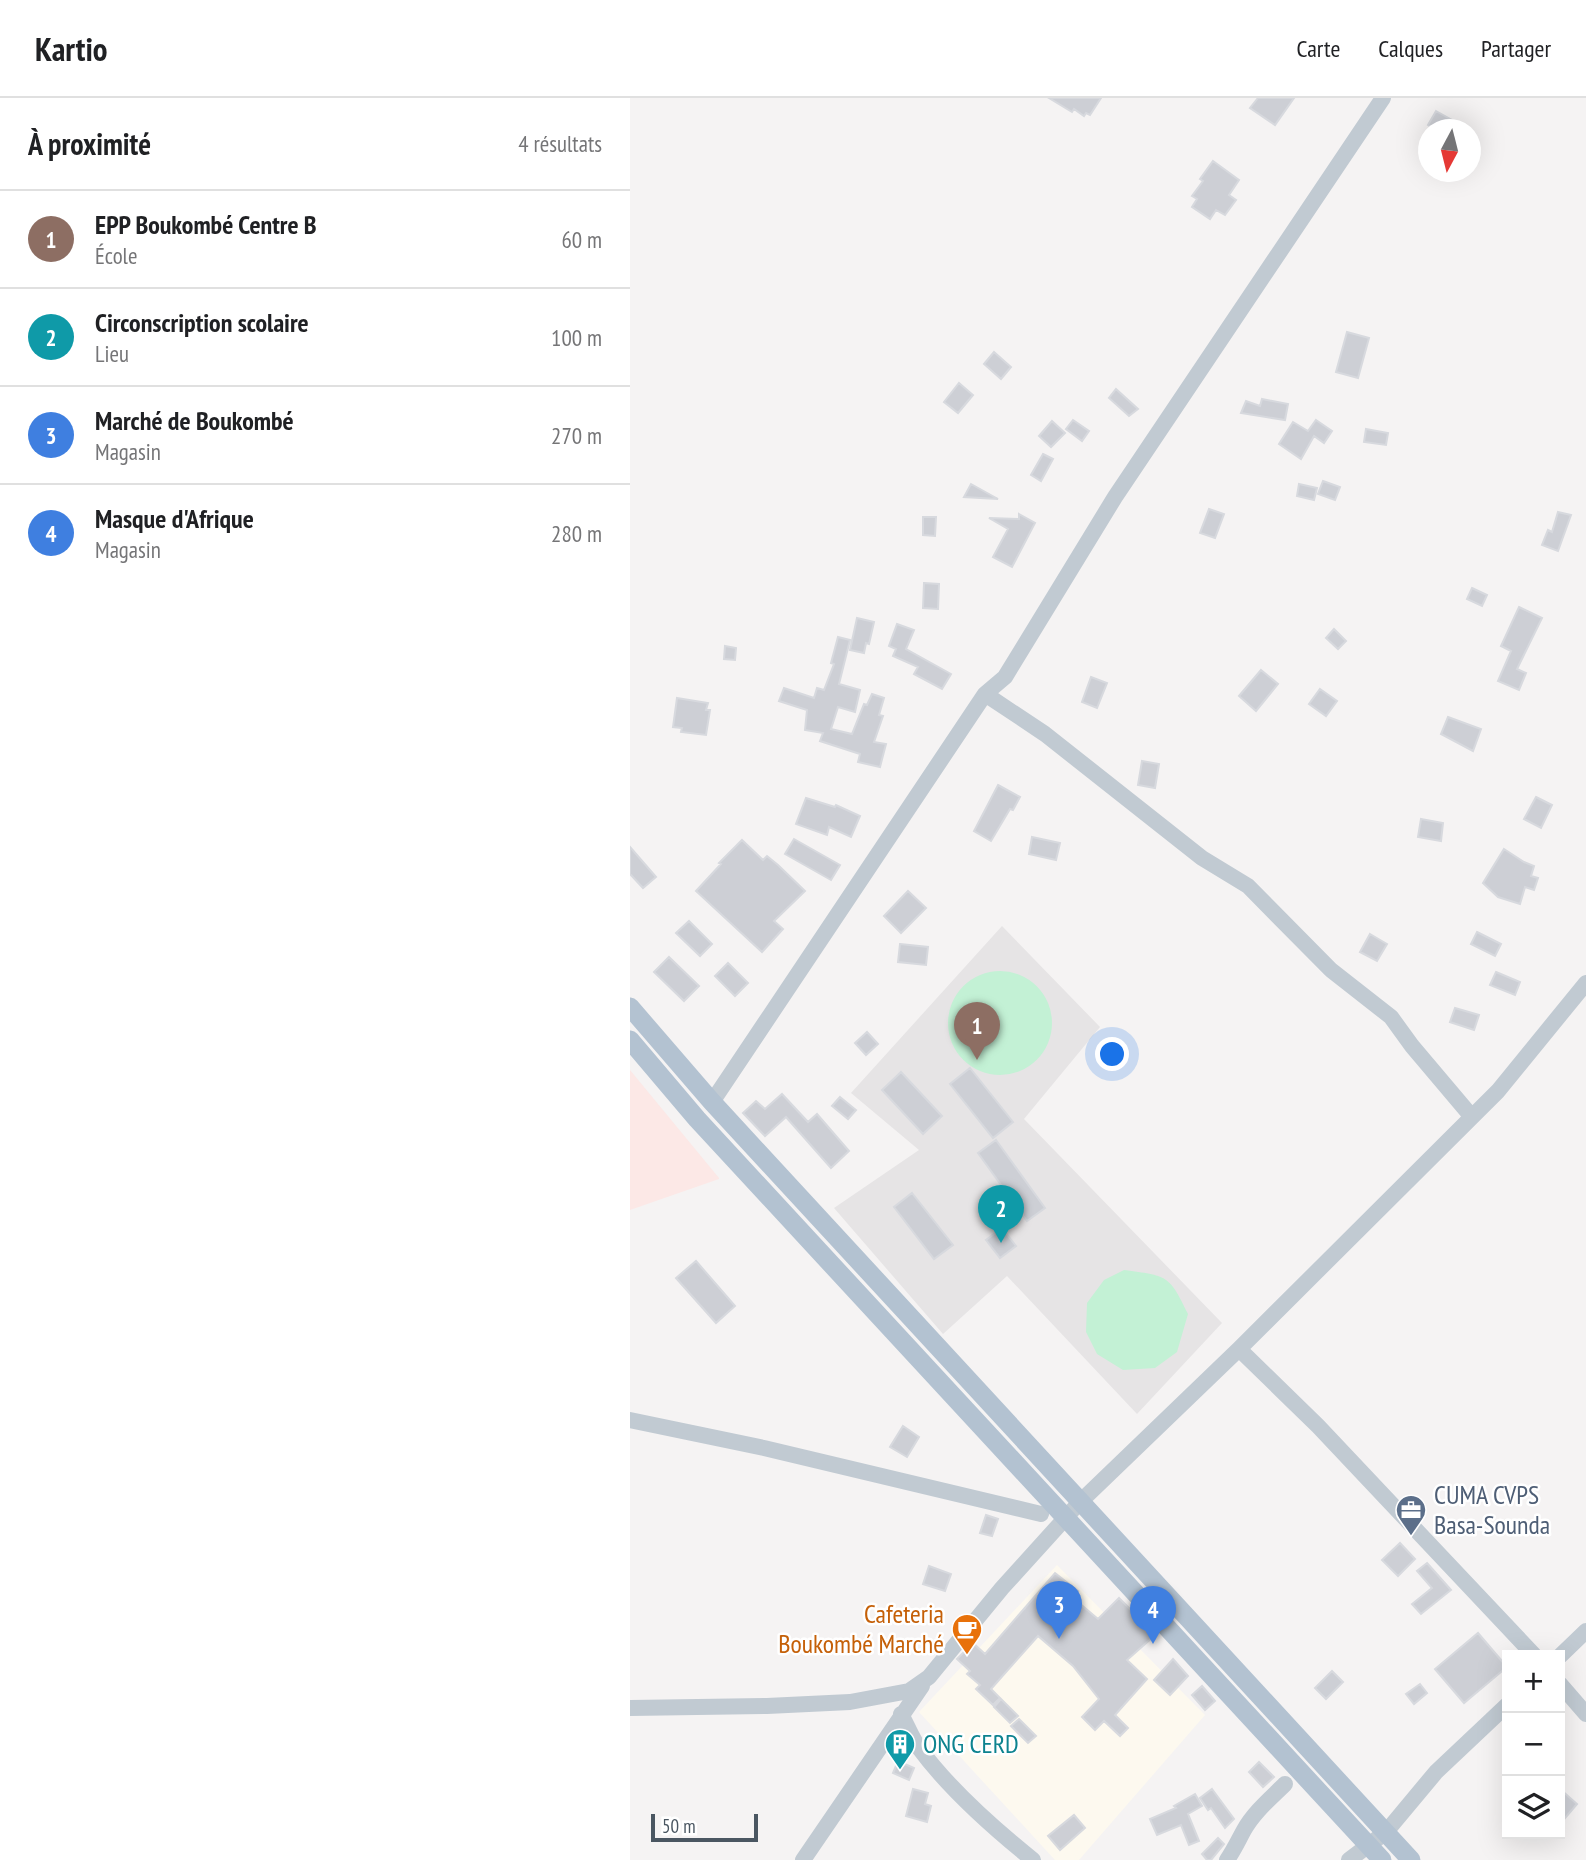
<!DOCTYPE html>
<html lang="fr">
<meta charset="utf-8">
<style>
:root{--surface:#fff;--page:#f6f6f6;--text:#202124;--muted:#757577;--line:#e0e0e0;--accent:#1a73e8}
body{margin:0;font-family:"PT Sans Narrow",sans-serif;background:var(--page);color:var(--text)}
.controls{position:absolute;right:21px;bottom:21px;display:grid;overflow:hidden;border-radius:0px;box-shadow:0 7px 28px #0002}
.controls button{width:63px;height:63px;display:grid;place-items:center;padding:0;border:0;border-bottom:2px solid var(--line);background:var(--surface);color:var(--text);font:35px sans-serif}
.compass{position:absolute;left:788px;top:21px;width:63px;height:63px;border-radius:50%;background:var(--surface);box-shadow:0 7px 28px #0002;rotate:187deg}
.scale{position:absolute;left:21px;bottom:18px;width:107px;box-sizing:border-box;padding-left:7px;border:4px solid #4a5661;border-top:0;font-size:19px;line-height:24px;white-space:nowrap;color:#4a5661;-webkit-text-stroke:5px #fff;paint-order:stroke}
.you{position:absolute;left:483px;top:957px;width:24px;height:24px;margin:-18px;border:5px solid #fff;border-radius:50%;background:#1a73e8;box-shadow:0 0 0 10px #1a73e833}
.badge{display:grid;place-items:center;width:46px;height:46px;border-radius:50%;background:var(--accent);color:#fff;font-size:23px;font-weight:700}
.pin{position:absolute;translate:-50% -58px;filter:drop-shadow(0 2px 4px #0008)}
.pin::after{content:'';position:absolute;top:37px;width:24px;height:21px;background:inherit;clip-path:polygon(0 0,100% 0,50% 100%)}
.list{margin:0;padding:0;list-style:none}
h2{display:flex;justify-content:space-between;align-items:center;height:91px;margin:0;padding:0 28px;font-size:30px}
h2 small{font-size:23px;font-weight:400;color:var(--muted)}
.list li{display:grid;grid-template-columns:46px 1fr auto;gap:21px;align-items:center;box-sizing:border-box;height:98px;padding:0 28px;border-top:2px solid var(--line)}
.list b{display:block;font-size:26px;white-space:nowrap}
.list p{margin:0;font-size:23px;white-space:nowrap;color:var(--muted)}
.list em{font-size:23px;font-style:normal;color:var(--muted)}
.icon{flex:none;width:38px;height:38px;fill:none;stroke:currentColor;stroke-width:2;stroke-linecap:round;stroke-linejoin:round}
.map{position:relative;flex:none;width:956px;height:1762px;overflow:hidden}
header{display:flex;align-items:center;gap:42px;box-sizing:border-box;height:98px;padding:0 35px;background:var(--surface);border-bottom:2px solid var(--line)}
header strong{font-size:33px}
nav{display:flex;gap:38px;margin-inline-start:auto;font-size:24px}
main{display:flex}
aside{flex:1;background:var(--surface)}
.map>svg:first-child{display:block}
.commercial{fill:#fdf9ef}
.education{fill:#e6e4e5}
.medical{fill:#fce8e6}
.green{fill:#c3f1d5}
.building{fill:#cdcfd5;stroke:#d7d9de;stroke-width:2}
.lines{fill:none;stroke-linecap:round;stroke-linejoin:round}
.minor{stroke:#c1cad2;stroke-width:16}
.major{stroke:#b3c2d1;stroke-width:19}
.labels{text-anchor:middle;stroke-width:5;stroke-linejoin:round;paint-order:stroke}
.service-label{font-size:26px;fill:#4e5e75;stroke:#fff;text-anchor:start}
.food-label{font-size:26px;fill:#c56008;stroke:#fff;text-anchor:end}
.culture-label{font-size:26px;fill:#0d838f;stroke:#fff;text-anchor:start}
</style>
<header>
<strong>Kartio</strong>
<nav><a>Carte</a><a>Calques</a><a>Partager</a></nav>
</header>
<main>
<aside>
<h2>À proximité<small>4 résultats</small></h2>
<ul class="list">
<li><span class="badge" style="background:#8d6e63">1</span><div><b>EPP Boukombé Centre B</b><p>École</p></div><em>60 m</em></li>
<li><span class="badge" style="background:#0f9aa8">2</span><div><b>Circonscription scolaire</b><p>Lieu</p></div><em>100 m</em></li>
<li><span class="badge" style="background:#3f7fe0">3</span><div><b>Marché de Boukombé</b><p>Magasin</p></div><em>270 m</em></li>
<li><span class="badge" style="background:#3f7fe0">4</span><div><b>Masque d'Afrique</b><p>Magasin</p></div><em>280 m</em></li>
</ul>
</aside>
<div class="map">
<svg width="956" height="1762" viewBox="0 0 956 1762">
<rect width="100%" height="100%" fill="#f5f3f3"/>
<path class="commercial" d="M 427,1467 L 575,1617 L 449,1762 L 425,1762 L 289,1614 Z"/>
<path class="education" d="M 372,828 L 470,929 L 394,1021 L 592,1225 L 507,1316 L 377,1178 L 313,1236 L 204,1110 L 289,1052 L 221,995 Z"/>
<path class="medical" d="M 0,972 L 89,1080 L 89,1081 L 0,1112 Z"/>
<path class="green" d="M318 925a52 52 0 1 1 104 0a52 52 0 1 1-104 0Z
M 494,1172 C 537,1178 539,1176 558,1216 L 547,1254 L 525,1270 L 493,1272 L 467,1256 L 456,1234 L 457,1205 L 474,1182 Z"/>
<path class="building" d="M 419,0 L 471,0 L 460,17 L 456,15 L 454,18 L 444,11 L 442,14 Z
M 628,0 L 664,0 L 645,27 L 620,10 Z
M 806,13 L 840,32 L 806,32 L 798,27 Z
M 583,63 L 609,82 L 599,97 L 606,102 L 595,117 L 586,112 L 580,121 L 562,109 L 567,101 L 562,98 L 573,83 L 570,81 Z
M 717,234 L 739,240 L 728,280 L 706,274 Z
M 364,254 L 381,269 L 371,281 L 354,266 Z
M 329,285 L 343,297 L 328,315 L 314,304 Z
M 486,291 L 508,311 L 499,318 L 479,300 Z
M 632,301 L 658,306 L 655,322 L 611,315 L 616,303 L 630,308 Z
M 443,322 L 459,333 L 452,343 L 436,331 Z
M 686,322 L 702,333 L 694,345 L 684,338 L 671,361 L 649,346 L 663,324 L 678,333 Z
M 422,323 L 435,335 L 421,349 L 409,338 Z
M 736,331 L 758,335 L 756,347 L 734,344 Z
M 413,356 L 423,361 L 411,383 L 401,377 Z
M 693,383 L 710,389 L 705,402 L 688,396 Z
M 341,386 L 368,401 L 334,399 Z
M 669,386 L 687,390 L 684,402 L 667,398 Z
M 579,411 L 594,416 L 585,440 L 570,435 Z
M 928,414 L 941,417 L 928,453 L 912,447 L 918,432 L 922,434 Z
M 389,416 L 405,425 L 382,469 L 363,459 L 378,431 L 359,420 L 389,421 Z
M 293,419 L 306,419 L 305,438 L 293,437 Z
M 294,485 L 309,486 L 308,511 L 293,510 Z
M 842,490 L 857,497 L 852,508 L 837,501 Z
M 889,509 L 912,520 L 887,571 L 896,575 L 889,592 L 868,583 L 881,553 L 871,548 Z
M 227,520 L 244,524 L 239,546 L 236,545 L 234,555 L 220,552 Z
M 267,526 L 284,532 L 276,551 L 321,576 L 312,591 L 284,576 L 288,569 L 263,558 L 266,551 L 259,548 Z
M 704,531 L 716,543 L 708,551 L 696,540 Z
M 208,539 L 220,542 L 209,586 L 230,592 L 225,614 L 208,609 L 201,631 L 222,636 L 234,606 L 237,607 L 242,596 L 254,600 L 249,617 L 253,618 L 244,644 L 256,646 L 250,669 L 228,664 L 230,656 L 190,643 L 193,635 L 175,632 L 177,612 L 149,603 L 154,590 L 184,600 L 187,590 L 194,592 L 204,566 L 201,565 Z
M 95,548 L 106,550 L 105,562 L 94,561 Z
M 631,572 L 648,586 L 626,613 L 609,598 Z
M 461,579 L 477,585 L 467,610 L 452,604 Z
M 690,591 L 707,603 L 696,618 L 679,606 Z
M 47,600 L 78,605 L 76,612 L 80,612 L 76,637 L 51,634 L 52,630 L 43,629 Z
M 818,619 L 851,631 L 843,653 L 811,636 Z
M 512,663 L 529,666 L 525,690 L 508,687 Z
M 368,687 L 390,699 L 383,712 L 380,711 L 361,743 L 344,733 Z
M 906,699 L 922,707 L 911,730 L 894,721 Z
M 176,700 L 205,709 L 206,707 L 230,718 L 221,739 L 199,729 L 197,737 L 166,726 Z
M 791,721 L 813,725 L 811,743 L 788,739 Z
M 402,739 L 430,745 L 426,762 L 399,756 Z
M 164,741 L 210,767 L 201,782 L 155,756 Z
M 112,742 L 133,762 L 137,758 L 148,767 L 175,793 L 144,823 L 153,831 L 132,854 L 66,793 L 91,766 L 89,765 Z
M 0,749 L 26,779 L 13,790 L 0,776 Z
M 874,751 L 894,764 L 904,768 L 901,778 L 908,780 L 904,792 L 895,789 L 890,806 L 868,799 L 853,785 Z
M 278,793 L 296,810 L 271,835 L 254,818 Z
M 59,823 L 82,846 L 70,858 L 46,835 Z
M 847,834 L 871,846 L 865,858 L 841,846 Z
M 740,836 L 757,846 L 747,863 L 730,854 Z
M 270,846 L 298,849 L 296,867 L 268,864 Z
M 39,859 L 69,888 L 54,903 L 24,874 Z
M 98,865 L 118,885 L 105,898 L 85,878 Z
M 866,874 L 890,884 L 885,897 L 860,887 Z
M 825,910 L 849,917 L 844,932 L 820,924 Z
M 237,934 L 248,946 L 236,957 L 225,945 Z
M 340,970 L 383,1024 L 363,1040 L 320,986 Z
M 271,974 L 312,1018 L 293,1036 L 252,992 Z
M 152,996 L 178,1024 L 187,1016 L 219,1053 L 201,1070 L 156,1019 L 135,1038 L 113,1015 L 126,1003 L 135,1011 Z
M 210,999 L 226,1012 L 218,1021 L 202,1008 Z
M 366,1042 L 415,1110 L 397,1123 L 348,1055 Z
M 282,1095 L 323,1147 L 304,1161 L 264,1109 Z
M 372,1130 L 386,1148 L 370,1160 L 356,1142 Z
M 66,1163 L 105,1208 L 86,1225 L 46,1180 Z
M 273,1328 L 289,1339 L 277,1359 L 260,1349 Z
M 356,1417 L 368,1421 L 362,1438 L 350,1435 Z
M 770,1445 L 785,1461 L 768,1478 L 752,1462 Z
M 797,1465 L 821,1492 L 791,1516 L 782,1506 L 802,1490 L 787,1473 Z
M 299,1468 L 321,1476 L 315,1493 L 293,1486 Z
M 425,1475 L 448,1493 L 442,1499 L 468,1521 L 489,1500 L 512,1523 L 509,1526 L 523,1539 L 497,1562 L 517,1581 L 485,1617 L 498,1630 L 490,1638 L 474,1623 L 465,1632 L 452,1619 L 469,1601 L 443,1568 L 408,1538 L 361,1591 L 370,1600 L 363,1607 L 346,1591 L 350,1587 L 337,1576 L 340,1573 L 327,1561 L 343,1545 L 355,1556 Z
M 848,1535 L 877,1569 L 834,1605 L 805,1571 Z
M 543,1561 L 558,1578 L 540,1597 L 524,1582 Z
M 702,1573 L 713,1584 L 696,1601 L 685,1590 Z
M 790,1586 L 797,1595 L 784,1606 L 776,1596 Z
M 572,1588 L 585,1603 L 575,1612 L 562,1597 Z
M 371,1601 L 388,1618 L 380,1625 L 364,1609 Z
M 389,1621 L 406,1638 L 398,1645 L 381,1628 Z
M 268,1663 L 284,1670 L 279,1682 L 263,1675 Z
M 629,1664 L 644,1679 L 633,1689 L 619,1674 Z
M 283,1691 L 298,1695 L 295,1706 L 301,1708 L 297,1724 L 276,1718 Z
M 582,1691 L 604,1721 L 595,1730 L 581,1710 L 578,1712 L 570,1700 Z
M 930,1691 L 947,1706 L 930,1726 Z
M 565,1696 L 572,1708 L 558,1716 L 569,1743 L 559,1747 L 551,1727 L 527,1737 L 520,1721 L 546,1710 L 544,1708 Z
M 444,1717 L 455,1730 L 430,1752 L 418,1738 Z
M 588,1740 L 594,1746 L 581,1762 L 577,1762 L 572,1756 Z"/>
<g class="lines">
<path class="minor" d="M 355,596 L 415,636 L 572,760 L 618,788 L 701,872 L 761,919 L 782,948 L 842,1019
M 82,1004 L 355,596 L 375,579 L 485,399 L 753,0
M 609,1251 L 688,1328 L 904,1557
M 0,1322 L 134,1350 L 411,1416
M 930,1558 L 956,1533
M 930,1586 L 956,1616
M 0,1610 L 137,1608 L 220,1604 L 279,1593 L 299,1579 L 372,1490 L 449,1405 L 609,1251 L 868,993 L 956,885
M 271,1616 C 277,1627 282,1640 289,1650 C 320,1692 362,1729 403,1762
M 173,1762 L 292,1588
M 597,1762 C 604,1752 608,1743 614,1732 C 624,1714 641,1700 655,1686
M 719,1762 L 756,1734 L 806,1674 L 877,1607"/>
<path class="major" d="M 0,909 L 82,1004 L 781,1762
M 0,942 L 67,1021 L 752,1762"/>
</g>
<defs>
<g id="office-pin" transform="scale(1.575)"><path d="M0 17L-7.5 6A9.5 9.5 0 1 1 7.5 6Z" fill="#5c6f8a" stroke="#fff"/><path d="M-6-3h4V-5.5h4V-3h4V5H-6ZM-1-4.5V-3h2v-1.5ZM-6 0V1H6V0Z" fill="#fff"/></g>
<g id="cafe-pin" transform="scale(1.575)"><path d="M0 17L-7.5 6A9.5 9.5 0 1 1 7.5 6Z" fill="#e8710a" stroke="#fff"/><path d="M-5.5-4.5H6V0H3Q3 3.5 0 3.5H-2.5Q-5.5 3.5-5.5 0ZM3-3.2v2h1.7v-2ZM-6 4.5H4V6H-6Z" fill="#fff"/></g>
<g id="building-pin" transform="scale(1.575)"><path d="M0 17L-7.5 6A9.5 9.5 0 1 1 7.5 6Z" fill="#0f9aa8" stroke="#fff"/><path d="M-4-6H4V6H1V3H-1V6H-4ZM-2.5-4.3h1.7v1.8h-1.7ZM.8-4.3h1.7v1.8H.8ZM-2.5-1h1.7V.8h-1.7ZM.8-1h1.7V.8H.8Z" fill="#fff"/></g>
</defs>
<g fill-rule="evenodd">
<use href="#office-pin" x="781" y="1412"/>
<use href="#cafe-pin" x="337" y="1531"/>
<use href="#building-pin" x="270" y="1646"/>
</g>
<g class="labels">
<g class="service-label">
<text x="804" y="1406">CUMA CVPS<tspan x="804" dy="30">Basa-Sounda</tspan></text>
</g>
<g class="food-label">
<text x="314" y="1525">Cafeteria<tspan x="314" dy="30">Boukombé Marché</tspan></text>
</g>
<g class="culture-label">
<text x="293" y="1655">ONG CERD</text>
</g>
</g>
</svg>
<div class="controls">
<button>+</button>
<button>−</button>
<button><svg class="icon" aria-label="layers" viewBox="0 0 24 24"><path d="M12 4l9 5-9 5-9-5zM3 14l9 5 9-5"/></svg></button>
</div>
<svg class="compass" viewBox="-18 -18 36 36"><path d="M0-13l5 13h-10z" fill="#e53935"/><path d="M0 13l5-13h-10z" fill="#757577"/></svg>
<div class="scale">50 m</div>
<div class="you"></div>
<div class="pin badge" style="left:347px;top:962px;background:#8d6e63">1</div>
<div class="pin badge" style="left:371px;top:1145px;background:#0f9aa8">2</div>
<div class="pin badge" style="left:429px;top:1541px;background:#3f7fe0">3</div>
<div class="pin badge" style="left:523px;top:1546px;background:#3f7fe0">4</div>
</div>
</main>
